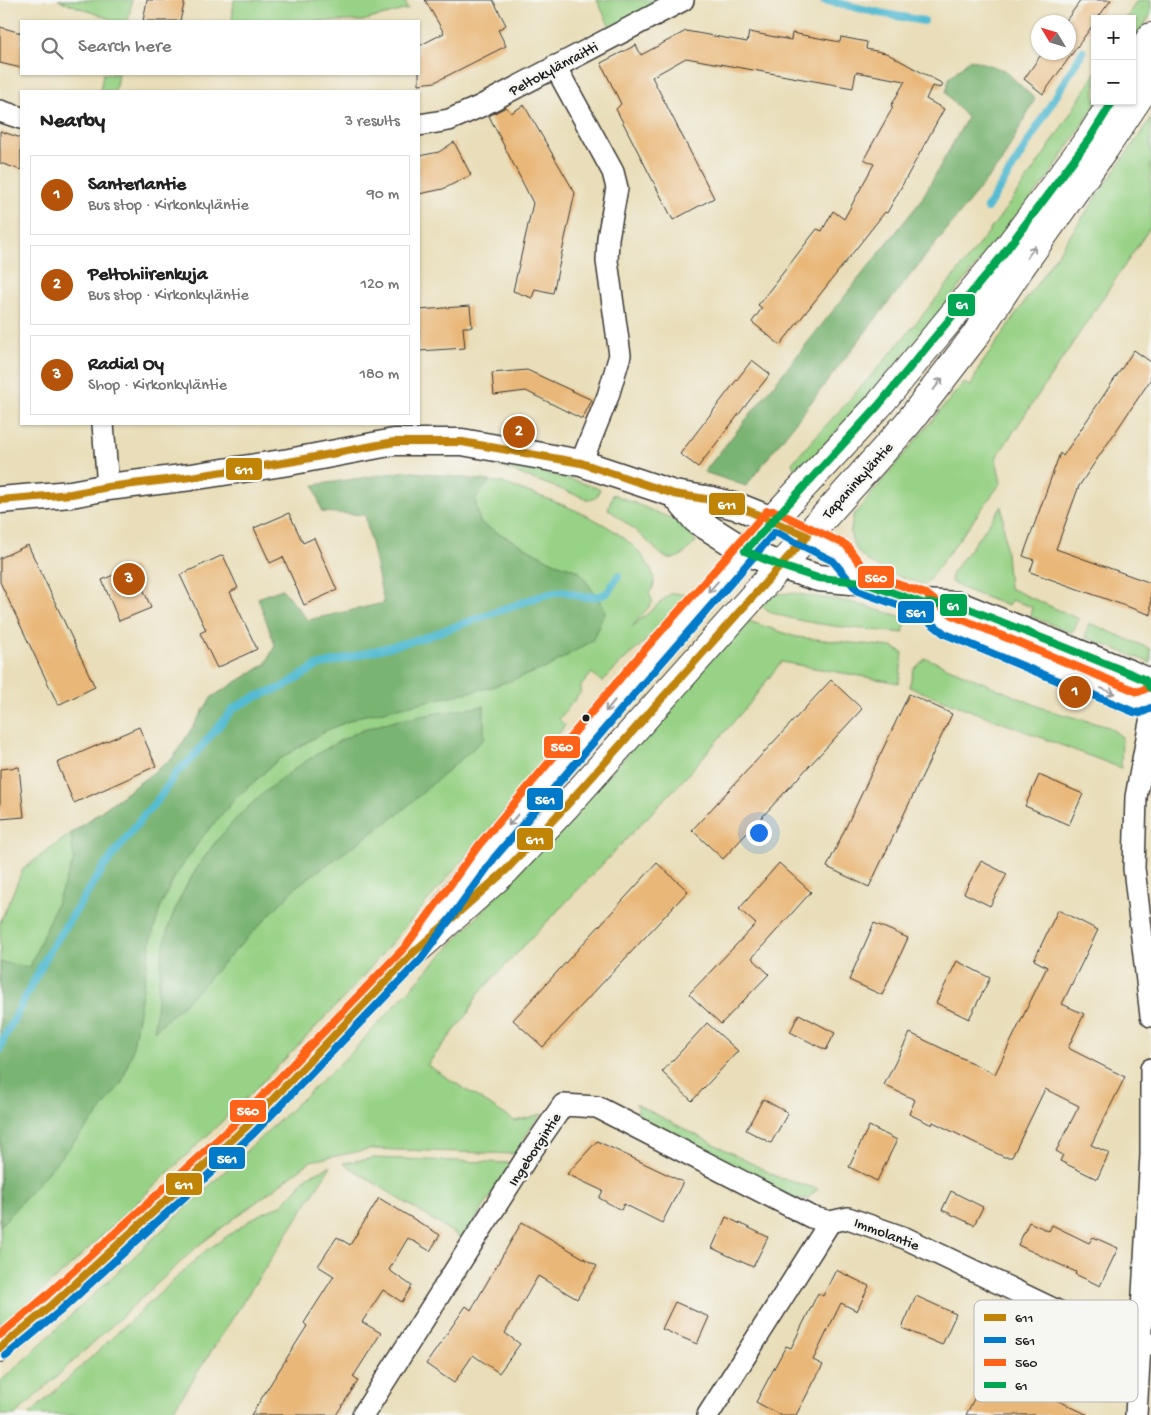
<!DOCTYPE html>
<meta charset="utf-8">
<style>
:root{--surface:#fff;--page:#f2f2f2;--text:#222;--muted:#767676;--line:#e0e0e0;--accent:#b45309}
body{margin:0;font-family:"Gochi Hand",sans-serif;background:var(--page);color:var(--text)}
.controls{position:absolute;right:15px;top:15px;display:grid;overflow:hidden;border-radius:0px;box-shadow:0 1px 4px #0004}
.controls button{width:45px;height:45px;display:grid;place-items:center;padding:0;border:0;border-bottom:1px solid var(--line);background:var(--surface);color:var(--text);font:25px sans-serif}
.compass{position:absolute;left:1031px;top:15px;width:45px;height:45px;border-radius:50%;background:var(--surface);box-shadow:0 1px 4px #0004;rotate:308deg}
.you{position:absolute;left:758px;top:832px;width:18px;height:18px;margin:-12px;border:4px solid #fff;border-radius:50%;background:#1a73e8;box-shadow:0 0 0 8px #1a73e833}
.badge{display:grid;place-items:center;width:32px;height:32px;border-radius:50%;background:var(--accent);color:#fff;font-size:16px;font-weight:700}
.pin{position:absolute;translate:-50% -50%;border:2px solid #fff;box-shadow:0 1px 5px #0006}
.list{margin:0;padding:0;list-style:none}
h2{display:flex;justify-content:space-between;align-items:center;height:65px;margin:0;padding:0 20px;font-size:21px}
h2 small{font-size:16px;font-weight:400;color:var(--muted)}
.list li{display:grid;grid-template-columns:32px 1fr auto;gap:15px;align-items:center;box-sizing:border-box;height:80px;margin:0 10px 10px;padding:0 10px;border:1px solid var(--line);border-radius:0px}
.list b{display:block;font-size:19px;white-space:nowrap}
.list p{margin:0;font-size:16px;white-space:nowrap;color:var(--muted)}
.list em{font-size:16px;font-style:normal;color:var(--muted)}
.icon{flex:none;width:28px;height:28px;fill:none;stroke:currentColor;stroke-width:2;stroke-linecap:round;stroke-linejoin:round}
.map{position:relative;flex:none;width:1151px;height:1415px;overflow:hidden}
.search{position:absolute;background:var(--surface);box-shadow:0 1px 4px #0004;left:20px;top:20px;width:400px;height:55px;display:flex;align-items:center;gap:12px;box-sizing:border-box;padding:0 18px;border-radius:0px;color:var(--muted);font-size:19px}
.panel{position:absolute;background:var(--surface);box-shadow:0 1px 4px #0004;left:20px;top:90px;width:400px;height:335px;border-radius:0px}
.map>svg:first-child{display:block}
.green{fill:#98d286;stroke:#5a7751}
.forest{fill:#7ab473;stroke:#4b6848}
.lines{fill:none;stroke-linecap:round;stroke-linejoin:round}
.stream{stroke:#54bbd2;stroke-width:8}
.building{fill:#e9b778}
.minor-casing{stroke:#3b3934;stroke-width:24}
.tertiary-casing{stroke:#3b3934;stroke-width:29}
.primary-casing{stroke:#3b3934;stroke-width:30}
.minor{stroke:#fff;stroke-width:21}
.tertiary{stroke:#fff;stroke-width:26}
.primary{stroke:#fff;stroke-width:28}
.bus-1-casing{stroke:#f6f6f2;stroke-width:11}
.bus-2-casing{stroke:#f6f6f2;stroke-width:11}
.bus-3-casing{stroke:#f6f6f2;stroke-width:11}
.bus-4-casing{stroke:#f6f6f2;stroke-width:11}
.bus-1{stroke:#c08407;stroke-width:8}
.bus-2{stroke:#007ac9;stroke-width:8}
.bus-3{stroke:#ff6319;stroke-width:8}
.bus-4{stroke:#00a651;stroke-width:8}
.oneway{stroke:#999}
.bus-dot{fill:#1c1c1c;stroke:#f6f6f2;stroke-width:2}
.labels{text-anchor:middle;stroke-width:5;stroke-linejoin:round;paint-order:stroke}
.street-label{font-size:15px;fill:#1c1c1c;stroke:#f6f6f2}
.key{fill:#f6f6f2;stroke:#b5b5b2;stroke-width:1}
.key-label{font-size:14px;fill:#1c1c1c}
.line-badge{stroke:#f6f6f2;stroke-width:2}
.badge-label{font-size:14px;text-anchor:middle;font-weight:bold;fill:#fff}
</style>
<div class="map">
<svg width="1151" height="1415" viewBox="0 0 1151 1415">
<rect width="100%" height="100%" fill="#f6f6f2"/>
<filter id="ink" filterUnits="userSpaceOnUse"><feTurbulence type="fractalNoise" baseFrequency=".02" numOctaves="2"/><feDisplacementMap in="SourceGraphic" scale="10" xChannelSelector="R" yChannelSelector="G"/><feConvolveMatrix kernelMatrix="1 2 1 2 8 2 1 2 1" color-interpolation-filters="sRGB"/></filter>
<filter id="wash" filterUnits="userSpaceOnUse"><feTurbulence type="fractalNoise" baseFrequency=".0096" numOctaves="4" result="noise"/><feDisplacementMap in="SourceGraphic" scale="20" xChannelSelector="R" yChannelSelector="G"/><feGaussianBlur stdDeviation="1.12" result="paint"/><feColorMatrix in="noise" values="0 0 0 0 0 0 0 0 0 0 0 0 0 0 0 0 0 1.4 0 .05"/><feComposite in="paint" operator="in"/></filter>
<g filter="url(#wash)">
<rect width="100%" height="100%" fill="#e9deb9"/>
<path class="green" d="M 58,0 L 132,0 L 128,21 L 110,21 L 110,19 Z
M 234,0 L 404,0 L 408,9 L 362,21 L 232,21 Z
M 597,0 L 662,0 L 610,27 Z
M 1137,0 L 1151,0 L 1151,14 L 1132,44 L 1132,19 L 1126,19 Z
M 1095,72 L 1095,101 L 1098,101 L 1047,179 L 909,349 L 833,436 L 799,472 L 794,468 L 792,463 C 833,417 876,372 915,324 C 981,245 1044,162 1095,72 Z
M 103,74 L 118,74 L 115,91 L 100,91 Z
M 1151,118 L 1151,226 L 996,458 L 1001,483 L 925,585 C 899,575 857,568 851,535 C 850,530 853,522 853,516 L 963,383 L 971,386 L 979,368 Z
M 492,464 C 529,467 564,476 600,489 C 597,495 596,499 590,500 Z
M 368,481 L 485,486 L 490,481 L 503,483 C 551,501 625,521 651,569 C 655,578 656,586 649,593 L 653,602 L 632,627 L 670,594 L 675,593 L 686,595 L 665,624 L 625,659 L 602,682 L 592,673 L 581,686 L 581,692 L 559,719 L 565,725 L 556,738 L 537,773 L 353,988 L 313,1030 L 255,1090 L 67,1269 L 0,1326 L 0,923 L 23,869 L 173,758 L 212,697 L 280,655 L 410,621 Z
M 613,494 L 677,521 L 686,528 L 696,542 C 686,551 678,564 663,556 L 635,530 L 608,509 Z
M 1002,506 L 1009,588 L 1079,619 L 1074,630 L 1071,632 L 1030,616 L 1032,607 L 1011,600 L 1008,606 L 964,589 L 951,582 L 952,573 Z
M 790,593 L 850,602 L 907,618 L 903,633 C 871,629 778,625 759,604 L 776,594 Z
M 743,619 L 796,637 L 892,647 L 903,653 L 899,683 L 781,662 L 749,704 L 683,780 L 478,994 L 467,1015 L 427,1065 L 515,1121 L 542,1114 L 531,1127 L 515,1154 L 371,1149 L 311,1161 L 199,1245 L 15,1415 L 0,1415 L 0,1382 L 351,1053 L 634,747 Z
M 1089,623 L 1151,649 L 1151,663 L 1085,637 Z
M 926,658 L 1047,710 L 1109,727 L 1122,737 L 1121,768 L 909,687 L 914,669 Z
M 636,1104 L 780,1178 L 818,1189 L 807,1199 L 791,1198 L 640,1121 Z
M 374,1158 L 512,1163 L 463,1239 L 343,1163 Z
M 331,1166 L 170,1415 L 29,1415 L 204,1252 L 255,1217 L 283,1204 L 308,1176 Z"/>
<path class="forest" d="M 970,59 L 1004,70 L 1035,99 L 1002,161 L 888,303 L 746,486 L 704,472 L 920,202 L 967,118 L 946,93 L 949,78 Z
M 407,471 L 490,481 L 475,499 L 480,523 L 553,562 L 579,571 L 606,610 L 592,641 L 546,668 L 492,687 L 361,716 L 325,731 L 277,761 L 235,799 L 203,836 L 175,876 L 161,905 L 152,936 L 132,1052 L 122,1082 L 96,1117 L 0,1226 L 0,962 L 30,967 L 74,860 L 71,834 L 173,758 L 212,697 L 266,664 L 275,645 L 258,598 L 282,589 L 308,620 L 384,603 L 365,515 L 322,512 L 314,485 Z
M 484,706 L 484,739 L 397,815 L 297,886 L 186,1002 L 154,1031 C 158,997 159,954 170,922 C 196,851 251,796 314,756 C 329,747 345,737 361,731 C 397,717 445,713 484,706 Z"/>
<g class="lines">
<path class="stream" d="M 824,0 L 880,13 L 924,21
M 987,208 L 1018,159 L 1083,51
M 0,1049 L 5,1036 L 50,950 L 104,867 L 144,815 L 157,801 L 177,772 L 190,760 L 234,708 L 255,697 L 281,688 L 317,666 L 423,638 L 544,595 L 563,591 L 583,597 L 600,596 L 608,592 L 618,576"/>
</g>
<g id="blocks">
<path class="building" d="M 147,0 L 185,0 L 180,21 L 143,21 Z
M 425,0 L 493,0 L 506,25 L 498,30 L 506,46 L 435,82 L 419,84 L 419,46 L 444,33 Z
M 1081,0 L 1111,0 L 1097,19 L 1095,19 L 1095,22 L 1043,94 L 1024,79 L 1043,52 L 1068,52 L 1068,22 L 1065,22 Z
M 0,27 L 21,33 L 21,68 L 0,63 Z
M 686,31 L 747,42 L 749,32 L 791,40 L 792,33 L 840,42 L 841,37 L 867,42 L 866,49 L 886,53 L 943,84 L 941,88 L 932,86 L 926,99 L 944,109 L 887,213 L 885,212 L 780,345 L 752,322 L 762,308 L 758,305 L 817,229 L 822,231 L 833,211 L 844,219 L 874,164 L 864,159 L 893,107 L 891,106 L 905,81 L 856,72 L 853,88 L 686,58 L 652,77 L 714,198 L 673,220 L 616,109 L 621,104 L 601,63 L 636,45 L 641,55 Z
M 524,105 L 575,193 L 553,293 L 535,289 L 532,298 L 513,291 L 533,203 L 489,116 L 506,107 L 511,113 Z
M 0,131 L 21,138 L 21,170 L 0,163 Z
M 454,142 L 471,175 L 443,189 L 419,194 L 419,156 L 439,152 Z
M 470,306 L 472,327 L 463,327 L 465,348 L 419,351 L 419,310 Z
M 1134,350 L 1151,362 L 1151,379 L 1079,486 L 1056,549 L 1151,583 L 1151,615 L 1030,572 L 1034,560 L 1023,556 L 1060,453 L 1063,456 Z
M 752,360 L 770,374 L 698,467 L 680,454 Z
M 527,370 L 592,400 L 582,419 L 526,391 L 494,395 L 492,373 Z
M 289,513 L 303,543 L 314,538 L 337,590 L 304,605 L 283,557 L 270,563 L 254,528 Z
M 28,545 L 95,687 L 58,705 L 0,582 L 0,558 Z
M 223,555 L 238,588 L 230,592 L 257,649 L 217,668 L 200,633 L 206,630 L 180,575 Z
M 134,566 L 151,608 L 119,621 L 102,580 Z
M 831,680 L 862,709 L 723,859 L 692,830 Z
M 909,694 L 952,714 L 869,887 L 827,867 Z
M 139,727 L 156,766 L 74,803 L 57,763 Z
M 19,767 L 24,817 L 0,819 L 0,769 Z
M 1039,775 L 1083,794 L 1069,825 L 1025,806 Z
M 981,861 L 1007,874 L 990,906 L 964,893 Z
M 657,863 L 688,891 L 543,1047 L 513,1020 Z
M 779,863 L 811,892 L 752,958 L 769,974 L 721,1024 L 689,994 L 756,924 L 739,909 Z
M 1058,910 L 1098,930 L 1062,1004 L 1084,1014 L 1068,1048 L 1125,1077 L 1091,1145 L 1109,1153 L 1097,1179 L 1060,1161 L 1063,1155 L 1056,1151 L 1079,1106 L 1045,1089 L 1012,1157 L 1004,1157 L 933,1122 L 932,1125 L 909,1114 L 915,1100 L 884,1085 L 910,1033 L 995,1074 L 1047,967 L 1034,960 Z
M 874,923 L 908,938 L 882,995 L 849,980 Z
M 957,961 L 990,978 L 969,1019 L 936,1003 Z
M 799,1014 L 835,1033 L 826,1050 L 790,1032 Z
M 707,1023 L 738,1051 L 692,1101 L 662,1072 Z
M 763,1099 L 788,1113 L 771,1143 L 746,1130 Z
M 869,1126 L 897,1140 L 877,1181 L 849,1167 Z
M 597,1141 L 683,1182 L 662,1223 L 624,1204 L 621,1210 L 599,1198 L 603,1191 L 567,1174 Z
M 951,1191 L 983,1207 L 974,1225 L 942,1210 Z
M 379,1198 L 440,1235 L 430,1251 L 408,1238 L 389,1270 L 412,1286 L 402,1302 L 383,1290 L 362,1322 L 381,1333 L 353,1377 L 358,1381 L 336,1415 L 251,1415 L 307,1326 L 304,1323 L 334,1276 L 318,1266 L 337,1237 L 350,1245 Z
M 726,1217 L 768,1237 L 753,1267 L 712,1248 Z
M 522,1222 L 597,1266 L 577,1299 L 538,1276 L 505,1333 L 520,1344 L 499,1373 L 473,1355 L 454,1383 L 426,1364 L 466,1306 L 471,1310 Z
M 1029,1222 L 1049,1231 L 1052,1225 L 1089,1243 L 1093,1237 L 1118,1248 L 1100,1286 L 1075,1274 L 1076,1272 L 1018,1245 Z
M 836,1270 L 869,1286 L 857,1311 L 841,1303 L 813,1360 L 823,1365 L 796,1415 L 780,1415 L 756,1402 L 786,1346 L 791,1348 L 818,1293 L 823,1296 Z
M 916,1296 L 956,1314 L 942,1345 L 902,1328 Z
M 675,1302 L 709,1317 L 697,1344 L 662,1329 Z
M 1011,1324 L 1057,1347 L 1036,1390 L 1088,1415 L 966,1415 Z"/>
</g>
</g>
<g filter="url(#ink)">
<use href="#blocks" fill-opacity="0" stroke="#3b3934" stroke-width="1"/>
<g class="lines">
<g class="minor-casing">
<path id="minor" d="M 555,66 L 613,172 L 617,188 L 608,238 L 607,261 L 620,355 L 608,396 L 581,463
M 0,111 L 21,118
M 419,125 L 449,120 L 481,106 L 683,0
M 103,424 L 108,487
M 1151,717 L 1136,797 L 1134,868 L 1151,1016
M 363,1415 L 525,1160 L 563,1105 L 597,1107 L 811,1217 L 830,1222 L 848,1218 L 905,1238 L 1120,1341 L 1151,1344
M 708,1415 L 830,1222
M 1136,1415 L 1151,1155 L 1151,1069"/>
</g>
<g class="tertiary-casing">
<path id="tertiary" d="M 674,494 L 696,520 L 745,551 L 781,566 L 818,578 L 862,582 L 922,603 L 959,605 L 1129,673 L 1145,680 L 1151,688
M 0,500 L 71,494 L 108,487 L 191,477 L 289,462 L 394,442 L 462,442 L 581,463 L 674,494 L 712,500 L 742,508 L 772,520 L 840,553 L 862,582
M 922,603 L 949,625 L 1138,703 L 1151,697"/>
</g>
<g class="primary-casing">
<path id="primary" d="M 1132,69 L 1151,37
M 445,908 L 487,851 L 642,669 L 772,520 L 878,406 L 1001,257 L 1090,138 L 1113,101
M 0,1348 L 52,1305 L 247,1126 L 414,952 L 506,870 L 566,806 L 908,423 L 975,336 L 1020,268 L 1105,148 L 1151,79"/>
</g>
<use href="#minor" class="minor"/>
<use href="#tertiary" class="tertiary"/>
<use href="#primary" class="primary"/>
<g class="bus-1-casing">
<path id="bus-1" d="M 0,500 L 71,494 L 108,487 L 191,477 L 289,462 L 394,442 L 462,442 L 581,463 L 674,494 L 712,500 L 742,508 L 807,536 L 566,806 L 506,870 L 414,952 L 247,1126 L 52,1305 L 0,1348"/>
</g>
<g class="bus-2-casing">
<path id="bus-2" d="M 6,1356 L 59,1312 L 254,1133 L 421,959 L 495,857 L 650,676 L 775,532 L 833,561 L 858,591 L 917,612 L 945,634 L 1134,712 L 1140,713 L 1151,708"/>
</g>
<g class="bus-3-casing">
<path id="bus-3" d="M 0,1335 L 45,1297 L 240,1119 L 406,946 L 479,845 L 634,662 L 767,511 L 775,511 L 846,545 L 868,574 L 926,594 L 954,616 L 1138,692 L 1147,688"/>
</g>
<g class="bus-4-casing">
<path id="bus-4" d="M 1113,101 L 1090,138 L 1001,257 L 878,406 L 745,551 L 781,566 L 818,578 L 862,582 L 922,603 L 959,605 L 1129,673 L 1145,680 L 1151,688"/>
</g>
<use href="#bus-1" class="bus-1"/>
<use href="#bus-2" class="bus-2"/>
<use href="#bus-3" class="bus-3"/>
<use href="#bus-4" class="bus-4"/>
</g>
<defs><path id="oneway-shaft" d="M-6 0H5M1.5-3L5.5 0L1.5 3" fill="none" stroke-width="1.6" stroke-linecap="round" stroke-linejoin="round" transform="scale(1.25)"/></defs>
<g class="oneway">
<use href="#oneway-shaft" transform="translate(1031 252) rotate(-55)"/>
<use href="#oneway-shaft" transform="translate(938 384) rotate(-53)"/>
<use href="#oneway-shaft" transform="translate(713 587) rotate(131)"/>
<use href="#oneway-shaft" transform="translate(1108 691) rotate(22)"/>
<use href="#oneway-shaft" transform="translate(610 706) rotate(130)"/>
<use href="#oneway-shaft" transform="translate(513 820) rotate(130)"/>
</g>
</g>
<circle class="bus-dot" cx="586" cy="718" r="4.5"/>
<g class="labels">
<g class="street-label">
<text transform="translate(553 68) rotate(-28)" y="5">Peltokylänraitti</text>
<text transform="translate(857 480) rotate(-48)" y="5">Tapaninkyläntie</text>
<text transform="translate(534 1149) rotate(-57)" y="5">Ingeborgintie</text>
<text transform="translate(887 1233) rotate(21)" y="5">Immolantie</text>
</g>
</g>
<rect x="974" y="1300" width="164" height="102" rx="8" class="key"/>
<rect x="984" y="1314" width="22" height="7" fill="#c08407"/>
<rect x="984" y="1337" width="22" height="6" fill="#007ac9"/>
<rect x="984" y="1359" width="22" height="7" fill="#ff6319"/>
<rect x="984" y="1382" width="22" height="6" fill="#00a651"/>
<g class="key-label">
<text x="1015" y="1322">611</text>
<text x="1015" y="1345">561</text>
<text x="1015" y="1367">560</text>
<text x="1015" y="1390">61</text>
</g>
<g class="line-badge">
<rect x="947" y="293" width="29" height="24" rx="5" fill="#00a651"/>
<rect x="225" y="457" width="38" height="24" rx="5" fill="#c08407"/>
<rect x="708" y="492" width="38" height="24" rx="5" fill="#c08407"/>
<rect x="857" y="565" width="38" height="24" rx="5" fill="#ff6319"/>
<rect x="939" y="593" width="29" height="24" rx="5" fill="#00a651"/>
<rect x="897" y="600" width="38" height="24" rx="5" fill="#007ac9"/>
<rect x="543" y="735" width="38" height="24" rx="5" fill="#ff6319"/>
<rect x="526" y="787" width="38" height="24" rx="5" fill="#007ac9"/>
<rect x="516" y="827" width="38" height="24" rx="5" fill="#c08407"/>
<rect x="229" y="1099" width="38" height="24" rx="5" fill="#ff6319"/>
<rect x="208" y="1146" width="38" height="24" rx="5" fill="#007ac9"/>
<rect x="165" y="1172" width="38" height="24" rx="5" fill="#c08407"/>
</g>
<g class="badge-label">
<text x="962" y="309">61</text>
<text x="244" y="474">611</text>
<text x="727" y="509">611</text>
<text x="876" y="582">560</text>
<text x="953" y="610">61</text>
<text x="916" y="617">561</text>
<text x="562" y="751">560</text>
<text x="545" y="804">561</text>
<text x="535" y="844">611</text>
<text x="248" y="1115">560</text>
<text x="227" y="1163">561</text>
<text x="184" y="1189">611</text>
</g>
</svg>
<div class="controls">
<button>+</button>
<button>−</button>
</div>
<svg class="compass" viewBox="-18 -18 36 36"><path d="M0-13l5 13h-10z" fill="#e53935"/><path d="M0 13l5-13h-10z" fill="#767676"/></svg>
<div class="you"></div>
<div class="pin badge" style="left:1075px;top:692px">1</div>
<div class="pin badge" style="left:519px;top:432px">2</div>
<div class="pin badge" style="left:129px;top:579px">3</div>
<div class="search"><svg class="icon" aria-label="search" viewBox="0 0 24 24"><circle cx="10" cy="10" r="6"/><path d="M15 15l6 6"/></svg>Search here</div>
<section class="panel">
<h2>Nearby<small>3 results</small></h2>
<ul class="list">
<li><span class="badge">1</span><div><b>Santerlantie</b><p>Bus stop · Kirkonkyläntie</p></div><em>90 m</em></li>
<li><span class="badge">2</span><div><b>Peltohiirenkuja</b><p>Bus stop · Kirkonkyläntie</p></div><em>120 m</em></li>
<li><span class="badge">3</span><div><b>Radial Oy</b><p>Shop · Kirkonkyläntie</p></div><em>180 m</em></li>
</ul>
</section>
</div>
